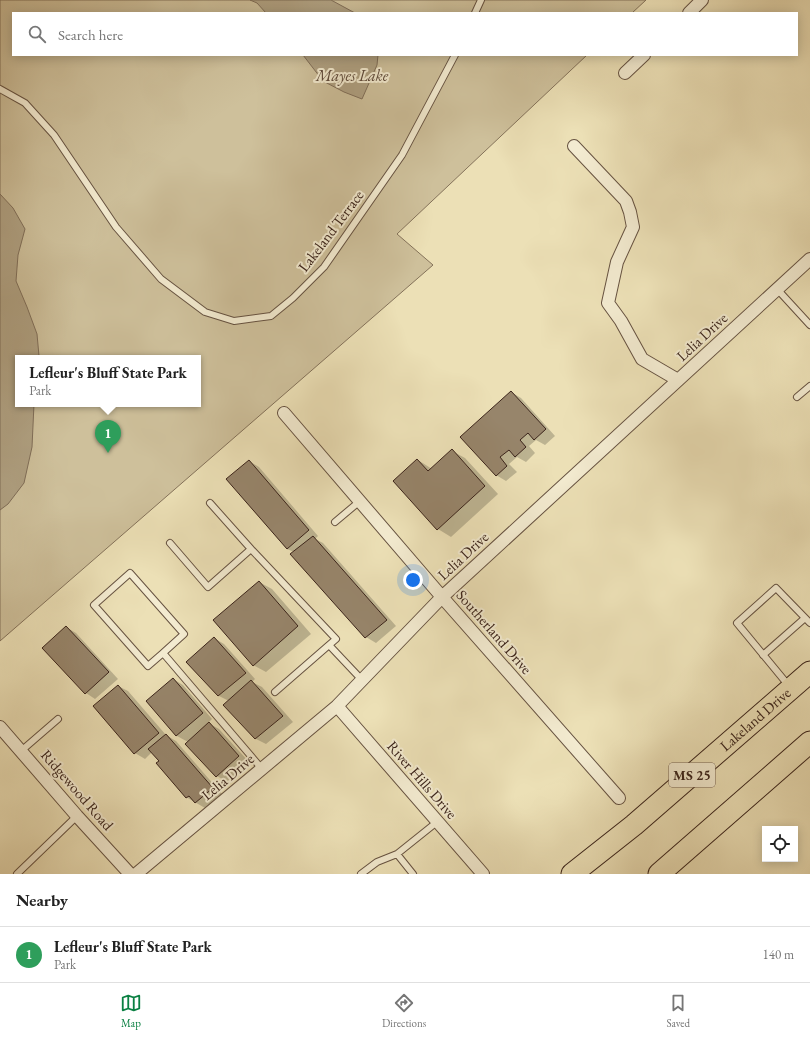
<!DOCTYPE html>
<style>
:root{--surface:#fff;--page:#f6f6f6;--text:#222;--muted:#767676;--line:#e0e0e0;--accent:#0b8043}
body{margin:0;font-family:"EB Garamond",serif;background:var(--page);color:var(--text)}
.controls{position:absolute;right:12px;bottom:12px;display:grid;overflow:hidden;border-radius:0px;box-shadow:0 2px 10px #0003}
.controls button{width:36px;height:36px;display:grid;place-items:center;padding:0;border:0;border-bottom:1px solid var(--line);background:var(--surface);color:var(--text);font:20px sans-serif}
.you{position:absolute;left:413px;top:580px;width:14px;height:14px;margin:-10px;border:3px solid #fff;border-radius:50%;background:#1a73e8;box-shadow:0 0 0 6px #1a73e833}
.badge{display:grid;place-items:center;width:26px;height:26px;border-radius:50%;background:var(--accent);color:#fff;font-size:13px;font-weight:700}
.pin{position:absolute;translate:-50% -33px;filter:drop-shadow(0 1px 2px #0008)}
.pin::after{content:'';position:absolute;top:21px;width:14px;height:12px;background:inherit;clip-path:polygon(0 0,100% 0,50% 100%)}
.popup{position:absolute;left:15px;top:355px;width:186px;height:52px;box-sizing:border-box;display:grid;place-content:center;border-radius:0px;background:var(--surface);filter:drop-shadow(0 1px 3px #0005);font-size:13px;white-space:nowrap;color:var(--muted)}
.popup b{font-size:15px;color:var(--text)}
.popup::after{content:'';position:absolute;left:50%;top:100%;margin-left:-8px;border:8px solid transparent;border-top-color:var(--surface)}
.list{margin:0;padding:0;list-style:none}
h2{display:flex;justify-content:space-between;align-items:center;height:52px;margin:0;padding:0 16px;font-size:17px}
h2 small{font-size:13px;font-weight:400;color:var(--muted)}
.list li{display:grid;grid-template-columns:26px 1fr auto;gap:12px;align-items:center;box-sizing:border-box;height:56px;padding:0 16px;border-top:1px solid var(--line)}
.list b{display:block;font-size:15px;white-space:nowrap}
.list p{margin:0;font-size:13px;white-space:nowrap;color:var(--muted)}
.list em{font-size:13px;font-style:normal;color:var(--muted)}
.icon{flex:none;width:22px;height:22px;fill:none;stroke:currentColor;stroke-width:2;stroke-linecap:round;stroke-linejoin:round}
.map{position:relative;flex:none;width:810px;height:874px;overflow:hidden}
.search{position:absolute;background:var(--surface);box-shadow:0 2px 10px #0003;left:12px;right:12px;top:12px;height:44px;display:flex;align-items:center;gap:10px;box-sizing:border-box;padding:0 14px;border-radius:0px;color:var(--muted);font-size:15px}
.sheet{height:108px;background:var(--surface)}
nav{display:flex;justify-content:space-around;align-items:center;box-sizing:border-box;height:56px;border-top:1px solid var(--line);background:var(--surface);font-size:11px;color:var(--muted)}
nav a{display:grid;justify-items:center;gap:2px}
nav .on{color:var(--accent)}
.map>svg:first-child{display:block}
.green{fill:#cec09b;stroke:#84725a;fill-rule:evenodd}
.water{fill:#afa081;stroke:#806e58}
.shadow{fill:#0003}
.building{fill:#97856b;stroke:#3a231a}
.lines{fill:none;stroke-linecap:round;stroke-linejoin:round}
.service-casing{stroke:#665241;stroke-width:8}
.minor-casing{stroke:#665241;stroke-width:14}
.trunk-casing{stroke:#3a231a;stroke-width:23}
.service{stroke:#f3ebd0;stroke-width:6}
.minor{stroke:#f3ebd0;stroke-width:12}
.trunk{stroke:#ece0b6;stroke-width:21}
.labels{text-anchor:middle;stroke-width:4;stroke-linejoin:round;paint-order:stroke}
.shield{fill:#f3ebd0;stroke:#725f51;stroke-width:1}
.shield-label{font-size:14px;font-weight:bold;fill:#3a231a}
.street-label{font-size:15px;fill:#3a231a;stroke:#f3ebd0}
.water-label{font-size:16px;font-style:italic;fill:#5d4839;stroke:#f3ebd0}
</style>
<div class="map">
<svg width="810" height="874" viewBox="0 0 810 874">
<rect width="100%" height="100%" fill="#ece0b6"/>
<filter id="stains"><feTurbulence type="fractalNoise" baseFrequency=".005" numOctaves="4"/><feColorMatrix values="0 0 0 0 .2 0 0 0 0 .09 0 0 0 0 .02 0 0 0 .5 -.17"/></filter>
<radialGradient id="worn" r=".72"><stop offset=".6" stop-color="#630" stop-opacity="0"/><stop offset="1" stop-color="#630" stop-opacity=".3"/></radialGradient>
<path class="green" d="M 0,0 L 646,0 L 632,13 L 13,13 L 13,55 L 587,55 L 397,234 L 433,265 L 0,641 ZM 18,358 L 198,358 L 198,404 L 18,404 Z"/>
<path class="water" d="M 250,0 L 331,0 L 355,13 L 266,13 L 257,3 Z
M 303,55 L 378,55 L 377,65 L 362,99 L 344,92 L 323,81 Z
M 0,194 L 13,208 L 25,229 L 18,255 L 16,281 L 27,307 L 37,334 L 39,356 L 38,358 L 18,358 L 18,404 L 34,404 L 32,447 L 24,483 L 8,504 L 0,510 Z"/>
<path class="shadow" d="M 511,392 L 521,398 L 555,436 L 545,445 L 536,440 L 529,446 L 535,453 L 526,462 L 517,457 L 509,464 L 517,472 L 506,481 L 496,475 Z
M 452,451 L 465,458 L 498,494 L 451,537 L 438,529 L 418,460 L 432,469 Z
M 249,461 L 259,467 L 318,536 L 315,539 L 323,543 L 396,626 L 376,643 L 366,637 L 294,552 L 287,549 L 228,479 Z
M 259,582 L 272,589 L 311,634 L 266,672 L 253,665 Z
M 66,627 L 76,633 L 118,679 L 95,699 L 86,693 Z
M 214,638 L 224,644 L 255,679 L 252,682 L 262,687 L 293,722 L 266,744 L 256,739 L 225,705 L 229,701 L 219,696 L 187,662 Z
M 173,679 L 183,685 L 212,719 L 208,723 L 219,729 L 249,762 L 227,782 L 217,776 L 188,742 L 177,736 L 147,701 Z
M 118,686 L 128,691 L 166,735 L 176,741 L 222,794 L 205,808 L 186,797 L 152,752 L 145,759 L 135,753 Z"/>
<path class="building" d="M 511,391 L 546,429 L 534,440 L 528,433 L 520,440 L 526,447 L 515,457 L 509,450 L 500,457 L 507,466 L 496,476 L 460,437 Z
M 452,449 L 485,486 L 437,530 L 393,481 L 417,459 L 428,471 Z
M 249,460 L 309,530 L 287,549 L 226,479 Z
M 313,536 L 387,620 L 365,638 L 290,554 Z
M 259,581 L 298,626 L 253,666 L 213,620 Z
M 66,626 L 109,672 L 85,694 L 42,648 Z
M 214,637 L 246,673 L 218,696 L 186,662 Z
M 173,678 L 203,713 L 176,736 L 146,701 Z
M 251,680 L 283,716 L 255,739 L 223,705 Z
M 118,685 L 159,733 L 134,754 L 93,706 Z
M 209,722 L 239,756 L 216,777 L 185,744 Z
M 166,734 L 213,788 L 195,803 L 189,796 L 186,798 L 156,763 L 159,761 L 148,749 Z"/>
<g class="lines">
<g class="service-casing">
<path id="service" d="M 475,13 L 481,0
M 0,89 L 25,103 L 54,135 L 116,227 L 161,279 L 205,312 L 234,321 L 271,316 L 293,298 L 324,267 L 402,155 L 455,55
M 777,289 L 810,325
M 797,397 L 810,386
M 210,503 L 251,549
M 335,522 L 360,501
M 170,543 L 208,587 L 251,549 L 336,639 L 329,645
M 163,653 L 184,634 L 130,573 L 94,605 L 148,666 L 163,653 L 262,769
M 763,655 L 805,618
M 789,686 L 737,623 L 776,588 L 810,623
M 275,692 L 329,645 L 362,680
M 21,751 L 58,719
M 397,854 L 437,822
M 17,874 L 77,816
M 361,874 L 377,862 L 397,854 L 413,874"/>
</g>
<g class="minor-casing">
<path id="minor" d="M 689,13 L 702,0
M 625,73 L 644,55
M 574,146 L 626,201 L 630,212 L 633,227 L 617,262 L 608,303 L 621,321 L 642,359 L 678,380
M 284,413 L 442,597 L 619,798
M 337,706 L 483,874
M 0,727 L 77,816 L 130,874
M 136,874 L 337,706 L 442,597 L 810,259"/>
</g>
<g class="trunk-casing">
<g id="trunk">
<path id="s1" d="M 572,874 L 634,825 L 810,672"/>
<path d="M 659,874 L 810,742"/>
</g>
</g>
<use href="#service" class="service"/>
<use href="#minor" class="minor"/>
<use href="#trunk" class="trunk"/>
</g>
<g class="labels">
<rect class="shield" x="669" y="763" width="46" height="24" rx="3"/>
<g class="shield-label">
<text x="692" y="780">MS 25</text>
</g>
<g class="street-label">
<text transform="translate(331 231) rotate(-53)" y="5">Lakeland Terrace</text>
<text transform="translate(702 337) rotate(-43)" y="5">Lelia Drive</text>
<text transform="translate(463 556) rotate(-43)" y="5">Lelia Drive</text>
<text transform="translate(494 632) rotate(49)" y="5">Southerland Drive</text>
<text dy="5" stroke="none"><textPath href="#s1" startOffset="240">Lakeland Drive</textPath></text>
<text transform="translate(228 777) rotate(-40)" y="5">Lelia Drive</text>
<text transform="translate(422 780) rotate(49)" y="5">River Hills Drive</text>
<text transform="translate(77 790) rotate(49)" y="5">Ridgewood Road</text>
</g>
<g class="water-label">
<text x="352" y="81">Mayes Lake</text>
</g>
</g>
<rect width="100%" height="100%" filter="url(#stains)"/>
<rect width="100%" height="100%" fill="url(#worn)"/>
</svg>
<div class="controls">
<button><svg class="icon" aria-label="locate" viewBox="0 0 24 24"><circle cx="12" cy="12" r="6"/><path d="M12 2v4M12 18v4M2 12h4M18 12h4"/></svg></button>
</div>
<div class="you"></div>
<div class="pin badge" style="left:108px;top:453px;background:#2e9e5b">1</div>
<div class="popup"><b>Lefleur's Bluff State Park</b>Park</div>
<div class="search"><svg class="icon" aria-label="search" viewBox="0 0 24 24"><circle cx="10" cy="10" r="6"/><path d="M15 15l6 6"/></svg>Search here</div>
</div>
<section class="sheet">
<h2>Nearby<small></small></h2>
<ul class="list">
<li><span class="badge" style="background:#2e9e5b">1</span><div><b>Lefleur's Bluff State Park</b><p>Park</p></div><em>140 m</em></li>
</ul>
</section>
<nav>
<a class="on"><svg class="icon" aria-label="map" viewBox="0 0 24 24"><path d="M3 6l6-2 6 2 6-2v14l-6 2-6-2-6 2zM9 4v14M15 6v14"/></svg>Map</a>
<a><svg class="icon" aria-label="directions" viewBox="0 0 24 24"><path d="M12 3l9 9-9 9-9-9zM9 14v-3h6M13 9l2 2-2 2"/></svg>Directions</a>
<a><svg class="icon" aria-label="saved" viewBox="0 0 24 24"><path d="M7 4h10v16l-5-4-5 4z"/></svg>Saved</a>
</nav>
